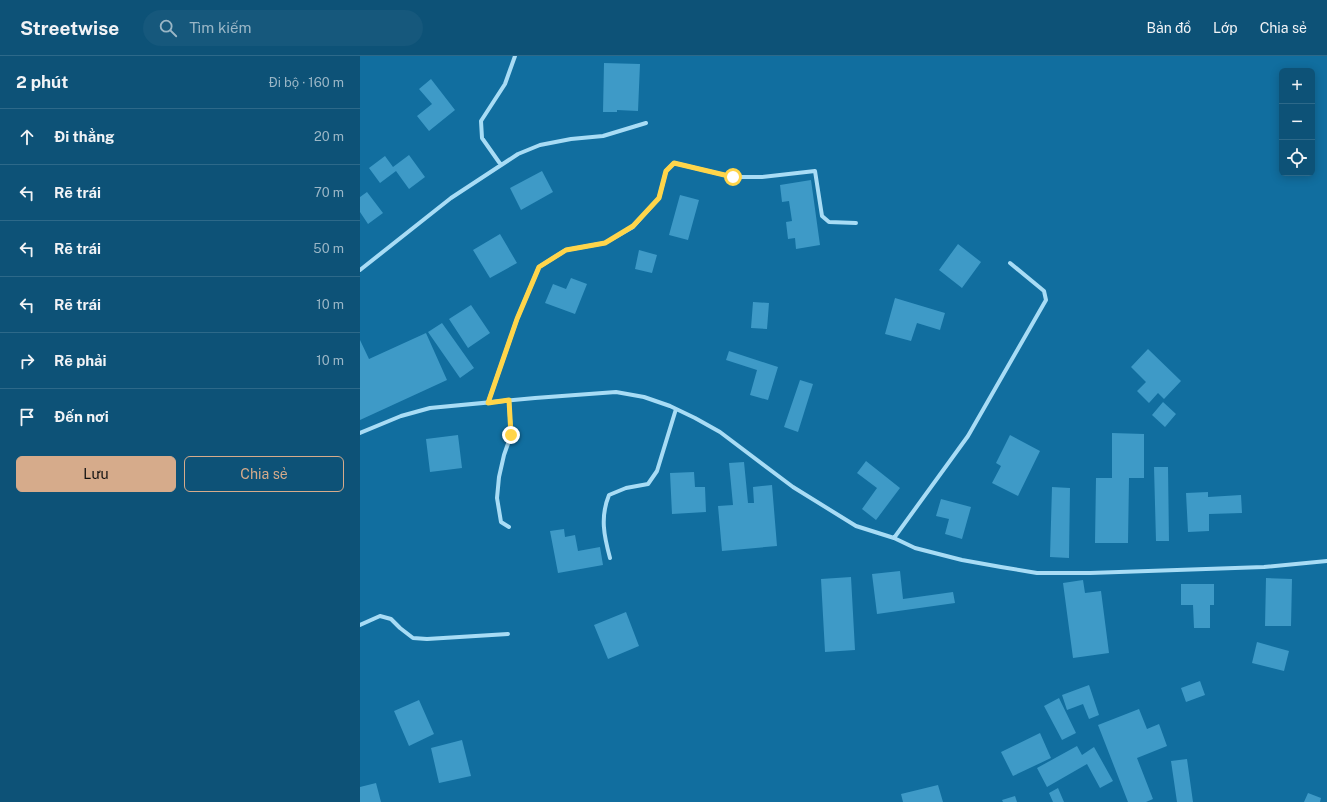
<!DOCTYPE html>
<html lang="vi">
<meta charset="utf-8">
<style>
:root{--surface:#0d5277;--page:#16587c;--text:#f1f3f6;--muted:#9ab6c6;--line:#2d6989;--accent:#d6ab8b}
body{margin:0;font-family:"Public Sans",sans-serif;background:var(--page);color:var(--text)}
.controls{position:absolute;right:12px;top:12px;display:grid;overflow:hidden;border-radius:6px;box-shadow:0 2px 10px #0003}
.controls button{width:36px;height:36px;display:grid;place-items:center;padding:0;border:0;border-bottom:1px solid var(--line);background:var(--surface);color:var(--text);font:20px sans-serif}
.stop{position:absolute;width:12px;height:12px;margin:-9px;border:3px solid #ffd54a;border-radius:50%;background:#fff}
.stop.end{background:#ffd54a;border-color:#fff;box-shadow:0 1px 4px #0008}
.list{margin:0;padding:0;list-style:none}
h2{display:flex;justify-content:space-between;align-items:center;height:52px;margin:0;padding:0 16px;font-size:17px}
h2 small{font-size:13px;font-weight:400;color:var(--muted)}
.list li{display:grid;grid-template-columns:26px 1fr auto;gap:12px;align-items:center;box-sizing:border-box;height:56px;padding:0 16px;border-top:1px solid var(--line)}
.list b{display:block;font-size:15px;white-space:nowrap}
.list em{font-size:13px;font-style:normal;color:var(--muted)}
.actions{display:flex;gap:8px;padding:12px 16px}
.actions a{flex:1;padding:9px 0;border:1px solid var(--accent);border-radius:6px;text-align:center;font-size:14px;color:var(--accent)}
.actions .main{background:var(--accent);color:#111}
.icon{flex:none;width:22px;height:22px;fill:none;stroke:currentColor;stroke-width:2;stroke-linecap:round;stroke-linejoin:round}
.map{position:relative;flex:none;width:967px;height:746px;overflow:hidden}
header{display:flex;align-items:center;gap:24px;box-sizing:border-box;height:56px;padding:0 20px;background:var(--surface);border-bottom:1px solid var(--line)}
header strong{font-size:19px}
nav{display:flex;gap:22px;margin-inline-start:auto;font-size:14px}
.search{width:280px;height:36px;background:var(--page);display:flex;align-items:center;gap:10px;box-sizing:border-box;padding:0 14px;border-radius:22px;color:var(--muted);font-size:15px}
main{display:flex}
aside{flex:1;background:var(--surface)}
.map>svg:first-child{display:block}
.building{fill:#3e9ac7}
.lines{fill:none;stroke-linecap:round;stroke-linejoin:round}
.street{stroke:#a8dcf5;stroke-width:4}
.route{stroke:#ffd54a;stroke-width:5}
</style>
<header>
<strong>Streetwise</strong>
<div class="search"><svg class="icon" aria-label="search" viewBox="0 0 24 24"><circle cx="10" cy="10" r="6"/><path d="M15 15l6 6"/></svg>Tìm kiếm</div>
<nav><a>Bản đồ</a><a>Lớp</a><a>Chia sẻ</a></nav>
</header>
<main>
<aside>
<h2>2 phút<small>Đi bộ · 160 m</small></h2>
<ul class="list">
<li><svg class="icon" aria-label="ahead" viewBox="0 0 24 24"><path d="M12 20V5M6 11l6-6 6 6"/></svg><div><b>Đi thẳng</b></div><em>20 m</em></li>
<li><svg class="icon" aria-label="left" viewBox="0 0 24 24"><path d="M17 20v-9H6M10 6l-5 5 5 5"/></svg><div><b>Rẽ trái</b></div><em>70 m</em></li>
<li><svg class="icon" aria-label="left" viewBox="0 0 24 24"><path d="M17 20v-9H6M10 6l-5 5 5 5"/></svg><div><b>Rẽ trái</b></div><em>50 m</em></li>
<li><svg class="icon" aria-label="left" viewBox="0 0 24 24"><path d="M17 20v-9H6M10 6l-5 5 5 5"/></svg><div><b>Rẽ trái</b></div><em>10 m</em></li>
<li><svg class="icon" aria-label="right" viewBox="0 0 24 24"><path d="M7 20v-9h11M14 6l5 5-5 5"/></svg><div><b>Rẽ phải</b></div><em>10 m</em></li>
<li><svg class="icon" aria-label="arrive" viewBox="0 0 24 24"><path d="M6 21V4h12l-3 4 3 4H6"/></svg><div><b>Đến nơi</b></div></li>
</ul>
<div class="actions"><a class="main">Lưu</a><a>Chia sẻ</a></div>
</aside>
<div class="map">
<svg width="967" height="746" viewBox="0 0 967 746">
<rect width="100%" height="100%" fill="#116e9f"/>
<path class="building" d="M 244,7 L 280,8 L 278,55 L 257,54 L 257,56 L 243,56 Z
M 71,23 L 95,54 L 69,75 L 57,60 L 72,48 L 59,33 Z
M 49,99 L 65,121 L 49,133 L 36,115 L 20,127 L 9,112 L 25,100 L 33,111 Z
M 182,115 L 193,136 L 161,154 L 150,132 Z
M 451,124 L 460,189 L 436,193 L 435,182 L 428,183 L 426,166 L 432,165 L 429,145 L 422,146 L 420,129 Z
M 7,136 L 23,157 L 8,168 L 0,156 L 0,141 Z
M 320,139 L 339,144 L 328,184 L 309,179 Z
M 140,178 L 157,207 L 130,222 L 113,194 Z
M 598,188 L 621,206 L 602,232 L 579,214 Z
M 279,194 L 297,199 L 292,217 L 275,213 Z
M 211,222 L 227,228 L 215,258 L 185,247 L 193,228 L 206,233 Z
M 535,242 L 585,257 L 580,274 L 557,267 L 551,285 L 525,278 Z
M 393,246 L 409,247 L 407,273 L 391,272 Z
M 111,249 L 130,277 L 108,292 L 89,263 Z
M 82,267 L 114,312 L 100,322 L 68,276 Z
M 66,277 L 87,324 L 0,364 L 0,284 L 9,303 Z
M 788,293 L 821,325 L 804,343 L 798,337 L 789,347 L 777,335 L 786,326 L 771,311 Z
M 369,295 L 418,311 L 408,344 L 390,339 L 397,314 L 366,304 Z
M 440,324 L 453,328 L 438,376 L 424,371 Z
M 803,346 L 816,358 L 805,371 L 792,359 Z
M 752,377 L 784,378 L 784,422 L 769,422 L 768,487 L 735,487 L 736,422 L 752,422 Z
M 98,379 L 102,412 L 70,416 L 66,383 Z
M 650,379 L 680,395 L 658,440 L 632,427 L 641,410 L 636,407 Z
M 506,405 L 540,432 L 516,464 L 502,453 L 517,432 L 497,417 Z
M 384,406 L 388,447 L 394,447 L 393,431 L 412,429 L 417,490 L 362,495 L 358,450 L 373,449 L 369,407 Z
M 794,411 L 808,411 L 809,485 L 796,485 Z
M 334,416 L 335,431 L 345,431 L 346,456 L 312,458 L 310,417 Z
M 692,431 L 710,432 L 709,502 L 690,501 Z
M 848,436 L 848,441 L 881,439 L 882,457 L 849,458 L 849,475 L 828,476 L 826,437 Z
M 581,443 L 611,451 L 602,483 L 585,478 L 589,463 L 576,460 Z
M 204,473 L 205,481 L 215,479 L 218,495 L 240,491 L 243,509 L 198,517 L 190,475 Z
M 540,515 L 543,543 L 593,536 L 595,547 L 517,558 L 512,518 Z
M 491,521 L 495,594 L 465,596 L 461,523 Z
M 906,522 L 932,523 L 931,570 L 905,570 Z
M 723,524 L 725,537 L 741,535 L 749,597 L 713,602 L 703,527 Z
M 821,528 L 854,528 L 854,549 L 850,549 L 850,572 L 834,572 L 833,549 L 821,549 Z
M 266,556 L 279,590 L 248,603 L 234,569 Z
M 897,586 L 929,595 L 924,615 L 892,607 Z
M 840,625 L 845,639 L 826,646 L 821,632 Z
M 729,629 L 739,659 L 729,663 L 723,648 L 707,654 L 702,639 Z
M 699,642 L 716,677 L 702,684 L 684,650 Z
M 59,644 L 74,678 L 49,690 L 34,655 Z
M 779,653 L 787,673 L 799,668 L 807,690 L 777,702 L 793,743 L 786,746 L 768,746 L 738,669 Z
M 680,677 L 691,702 L 653,720 L 641,696 Z
M 102,684 L 111,720 L 79,727 L 71,692 Z
M 717,690 L 722,699 L 734,691 L 753,725 L 740,732 L 727,708 L 687,731 L 677,712 Z
M 827,703 L 833,746 L 817,746 L 811,705 Z
M 16,727 L 21,746 L 0,746 L 0,731 Z
M 578,729 L 583,746 L 543,746 L 541,738 Z
M 698,732 L 704,746 L 693,746 L 689,737 Z
M 948,737 L 961,742 L 960,746 L 944,746 Z
M 655,740 L 657,746 L 643,746 L 642,744 Z"/>
<g class="lines">
<path class="street" d="M 141,109 L 122,82 L 121,65 L 145,28 L 155,0
M 0,214 L 91,142 L 158,98 L 180,89 L 211,83 L 243,80 L 286,67
M 128,347 L 157,263 L 179,211 L 206,194 L 245,187 L 273,171 L 299,142 L 306,115 L 314,107 L 373,121 L 402,121 L 455,115 L 462,160 L 469,166 L 496,167
M 0,377 L 41,360 L 70,352 L 175,342 L 256,336 L 284,341 L 310,350 L 335,362 L 360,376 L 433,431 L 496,470 L 534,482 L 555,492 L 602,504 L 641,511 L 677,517 L 730,517 L 904,511 L 967,505
M 149,471 L 141,466 L 137,442 L 139,421 L 144,399 L 151,379 L 149,345
M 534,482 L 608,380 L 686,244 L 684,235 L 650,207
M 250,502 C 244,480 240,461 249,439 L 266,432 L 288,428 L 297,415 L 316,353
M 0,569 L 20,560 L 31,563 L 40,572 L 53,582 L 67,583 L 148,578"/>
</g>
<g class="lines">
<path class="route" d="M 151,379 L 149,344 L 128,347 L 157,263 L 179,211 L 206,194 L 245,187 L 273,170 L 299,142 L 306,115 L 314,107 L 373,121"/>
</g>
</svg>
<div class="controls">
<button>+</button>
<button>−</button>
<button><svg class="icon" aria-label="locate" viewBox="0 0 24 24"><circle cx="12" cy="12" r="6"/><path d="M12 2v4M12 18v4M2 12h4M18 12h4"/></svg></button>
</div>
<div class="stop" style="left:373px;top:121px"></div>
<div class="stop end" style="left:151px;top:379px"></div>
</div>
</main>
